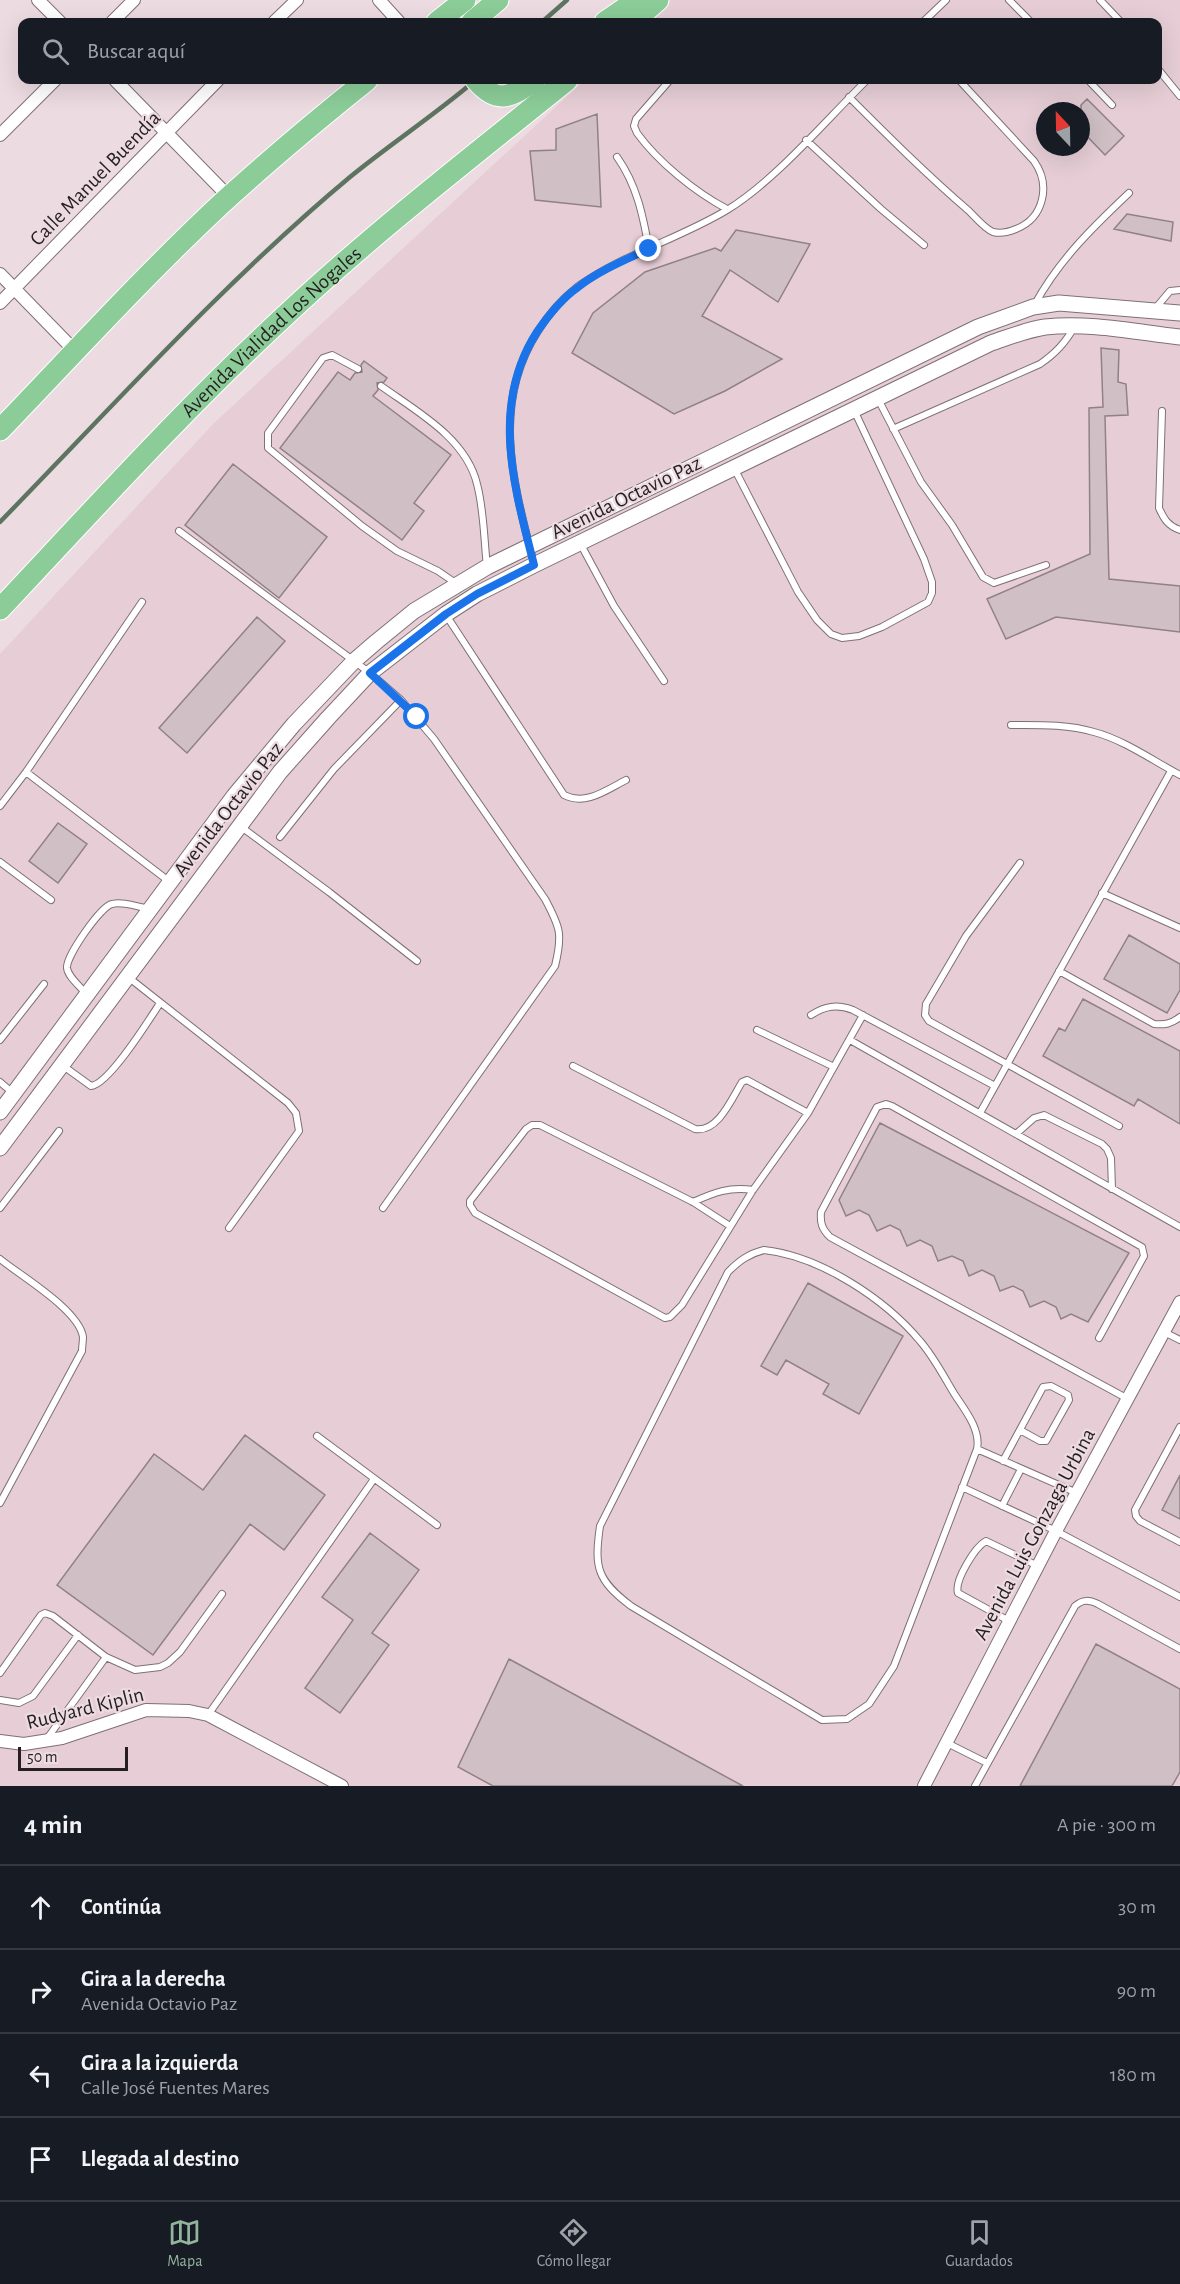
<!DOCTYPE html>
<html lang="es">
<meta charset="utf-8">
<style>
:root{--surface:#171b24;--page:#20242c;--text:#f1f3f6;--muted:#9ea1a6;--line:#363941;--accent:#93b49e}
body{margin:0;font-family:"Alegreya Sans",sans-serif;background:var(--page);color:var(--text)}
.compass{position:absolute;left:1036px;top:102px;width:54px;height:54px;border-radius:50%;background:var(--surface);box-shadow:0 6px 24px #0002;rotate:338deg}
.scale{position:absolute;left:18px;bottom:15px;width:110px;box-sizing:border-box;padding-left:6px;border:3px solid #251f21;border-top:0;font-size:16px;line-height:21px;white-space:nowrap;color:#251f21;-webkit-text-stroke:4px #ecdbe1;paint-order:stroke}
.stop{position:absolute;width:18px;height:18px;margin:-14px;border:4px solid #1a73e8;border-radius:50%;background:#fff}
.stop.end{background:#1a73e8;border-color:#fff;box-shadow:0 2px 6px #0008}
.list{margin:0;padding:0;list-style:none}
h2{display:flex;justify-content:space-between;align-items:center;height:78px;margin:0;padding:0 24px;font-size:26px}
h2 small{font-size:20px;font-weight:400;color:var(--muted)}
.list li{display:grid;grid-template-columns:39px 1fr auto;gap:18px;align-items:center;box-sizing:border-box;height:84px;padding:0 24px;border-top:2px solid var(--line)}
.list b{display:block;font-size:22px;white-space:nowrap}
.list p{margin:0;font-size:20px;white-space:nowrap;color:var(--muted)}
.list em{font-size:20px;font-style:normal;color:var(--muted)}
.icon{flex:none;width:33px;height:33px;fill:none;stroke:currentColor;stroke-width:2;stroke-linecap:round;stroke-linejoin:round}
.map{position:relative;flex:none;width:1180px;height:1786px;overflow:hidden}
.search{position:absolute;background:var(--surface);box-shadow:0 6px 24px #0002;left:18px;right:18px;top:18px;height:66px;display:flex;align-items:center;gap:15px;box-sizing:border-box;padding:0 21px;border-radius:12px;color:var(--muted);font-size:22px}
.sheet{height:414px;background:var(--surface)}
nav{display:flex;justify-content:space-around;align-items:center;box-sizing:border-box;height:84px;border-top:2px solid var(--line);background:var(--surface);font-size:16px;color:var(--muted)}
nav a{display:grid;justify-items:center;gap:3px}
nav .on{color:var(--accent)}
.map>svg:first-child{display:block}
.built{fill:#e7ced6;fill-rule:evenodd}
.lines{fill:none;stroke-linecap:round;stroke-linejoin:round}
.stream{stroke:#5d7460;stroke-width:4.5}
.building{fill:#d0c0c5;stroke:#908186;stroke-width:1.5}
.service-casing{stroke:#7f7075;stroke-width:8}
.minor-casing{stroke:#7f7075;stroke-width:14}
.tertiary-casing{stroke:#7f7075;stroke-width:17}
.trunk-casing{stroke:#fff;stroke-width:23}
.service{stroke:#fff;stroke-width:6}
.minor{stroke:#fff;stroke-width:12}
.tertiary{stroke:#fff;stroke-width:15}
.trunk{stroke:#8bcc98;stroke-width:21}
.route{stroke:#1a73e8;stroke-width:8}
.labels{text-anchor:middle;stroke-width:4.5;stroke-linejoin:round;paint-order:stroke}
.street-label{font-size:21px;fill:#251f21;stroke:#ecdbe1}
</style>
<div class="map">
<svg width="1180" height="1786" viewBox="0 0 1180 1786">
<rect width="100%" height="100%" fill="#ecdbe1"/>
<path class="built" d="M 669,0 L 1180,0 L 1180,1786 L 0,1786 L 0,654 L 213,424 L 585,80 L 1158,80 L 1158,22 L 646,22 ZM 1045,111 L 1081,111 L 1081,147 L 1045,147 Z"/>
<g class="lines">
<path class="stream" d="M 542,22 L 567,0
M 0,522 C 114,405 224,282 350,177 C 389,145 433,116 472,83"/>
</g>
<path class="building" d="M 1087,99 L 1124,136 L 1105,155 L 1081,130 L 1081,105 Z
M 597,114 L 601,207 L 535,200 L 530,151 L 556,150 L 556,129 Z
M 1127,214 L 1173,222 L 1171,241 L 1114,229 Z
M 736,230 L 810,244 L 778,302 L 730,270 L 702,316 L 782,359 L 725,391 L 674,414 L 572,353 L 593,313 L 645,272 L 715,248 L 721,251 Z
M 1101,348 L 1119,350 L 1118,382 L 1126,384 L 1128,415 L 1105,416 L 1109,579 L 1180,586 L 1180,632 L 1056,617 L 1006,639 L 987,599 L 1090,554 L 1089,408 L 1103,407 Z
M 364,361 L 387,378 L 384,382 L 377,383 L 378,390 L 373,396 L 451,455 L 414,503 L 424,511 L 402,540 L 280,448 L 338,372 L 350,380 L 355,373 L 362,372 L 361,365 Z
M 233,464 L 327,537 L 279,598 L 185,525 Z
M 257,617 L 285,641 L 187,753 L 159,728 Z
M 58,823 L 87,844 L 58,883 L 29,861 Z
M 1129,935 L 1180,964 L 1180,990 L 1167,1013 L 1104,979 Z
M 1083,999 L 1180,1051 L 1180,1124 L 1138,1099 L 1134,1106 L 1043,1056 L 1059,1028 L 1065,1031 Z
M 880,1123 L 1129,1253 L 1088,1322 L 1071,1314 L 1061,1319 L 1056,1307 L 1044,1301 L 1030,1307 L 1023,1291 L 1013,1286 L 1000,1291 L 994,1276 L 982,1270 L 969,1276 L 963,1261 L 952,1256 L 938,1261 L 932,1246 L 920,1240 L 907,1246 L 900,1230 L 890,1225 L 877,1231 L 869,1215 L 859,1210 L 846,1216 L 839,1200 Z
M 808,1283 L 903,1336 L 859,1414 L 823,1394 L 829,1384 L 786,1360 L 777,1375 L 761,1366 Z
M 245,1435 L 325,1495 L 284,1550 L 250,1524 L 153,1655 L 57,1585 L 154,1454 L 203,1490 Z
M 1180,1475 L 1180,1519 L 1162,1510 Z
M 370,1533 L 419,1570 L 372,1633 L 389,1645 L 340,1713 L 305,1688 L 353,1620 L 322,1597 Z
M 1096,1644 L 1180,1689 L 1180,1772 L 1172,1786 L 1020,1786 Z
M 509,1659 L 743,1786 L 493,1786 L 458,1767 Z"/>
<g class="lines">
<g class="service-casing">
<path id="service" d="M 1009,0 L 1031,22
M 1100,0 L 1121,22
M 923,22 L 946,0
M 1158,69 L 1180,96
M 670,80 L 636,119 L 634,126 L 637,133 C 658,162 695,192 727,209
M 1088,80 L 1112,105
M 849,97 C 888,136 927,175 969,211 C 975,217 985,229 993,232 C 1001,234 1009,232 1016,229 C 1044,218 1051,185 1034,161 L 959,80
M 806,140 L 881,209 L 924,245
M 617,157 C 637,185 643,216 649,249
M 1035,304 C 1059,260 1093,227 1129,193
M 1154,310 L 1170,291 L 1180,290
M 358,369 L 332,355 L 323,358 L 268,433 L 268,448 L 362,526 L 397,551 L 438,571 L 457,584
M 381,386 C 416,411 466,438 477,484 C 484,510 484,540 487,567
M 878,399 L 921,482 L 952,525 L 983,577 L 994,583 L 1046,565
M 1162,411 L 1159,508 C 1164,519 1168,526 1180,530
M 893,429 L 1040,364 C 1056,353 1065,343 1075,326
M 734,468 L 798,592 L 817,620 L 831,634 L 842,638 L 859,636 L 882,627 L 928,602 L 932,593 L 932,582 L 924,559 L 854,410
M 179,531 L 370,673 L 401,700 L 434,739 L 545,899 C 560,927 563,934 555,966 L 383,1208
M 580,543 L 614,606 L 664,681
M 534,564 C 514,485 490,405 538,331 C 548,315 562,299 577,287 C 623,254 679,239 727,210 C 776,180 825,121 867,80
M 446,615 L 564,795 C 586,806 606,790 626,780
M 1011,725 C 1038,725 1067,724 1094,732 C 1124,740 1152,760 1180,775
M 26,772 L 170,882
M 0,806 L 26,772 L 142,602
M 240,826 L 329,892 L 417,961
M 280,837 L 334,769 L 401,700
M 0,862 L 51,900
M 1020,863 L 966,936 L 926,1004 L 925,1015 L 929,1021 L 1119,1126
M 1102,893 L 1180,928
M 1059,971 L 1154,1024 C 1165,1025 1171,1024 1180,1017
M 128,977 L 288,1103 L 296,1113 L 299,1131 L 229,1228
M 86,994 C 81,987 68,977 67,968 C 66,956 101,906 112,904 C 123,901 138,907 150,909
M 811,1015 C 825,1006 837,1004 853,1010 L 995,1086
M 757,1030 L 834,1067
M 0,1040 L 44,984
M 850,1040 L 1180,1227
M 62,1065 L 91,1086 C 109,1084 149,1020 160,1003
M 573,1066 L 695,1129 C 718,1133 732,1098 742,1082 L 747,1080 L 808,1113
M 0,1082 L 13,1093
M 980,1113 L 1171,771
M 1016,1134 L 1034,1118 L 1044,1115 L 1102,1144 L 1107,1149 L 1111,1158 L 1112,1189
M 693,1202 C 713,1193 730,1186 753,1190
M 0,1208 L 59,1131
M 730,1226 L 693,1202 L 540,1125 L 532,1125 L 526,1129 L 470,1201 L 470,1205 L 475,1213 L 665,1318 L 670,1317 L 682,1305 L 753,1190 L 808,1113 L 863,1015
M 764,1250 C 820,1256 885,1299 920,1341 C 934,1357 944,1377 955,1395 C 965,1410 981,1430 977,1449 L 894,1666 L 869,1704 L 847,1719 L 822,1720 L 631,1606 C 597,1580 594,1568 600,1526 L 728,1272 C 739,1261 748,1254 764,1250 Z
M 0,1259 C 21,1276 79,1310 83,1337 C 83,1341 82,1347 82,1351 L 0,1503
M 1164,1332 L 1180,1340
M 1099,1338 L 1144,1256 L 1142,1247 L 892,1106 L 886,1104 L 877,1107 L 821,1212 C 820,1223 822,1229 830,1237 L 1128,1399
M 1180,1427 L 1135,1510 L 1136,1516 L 1140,1521 L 1180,1542
M 317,1436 L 437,1525
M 977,1449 L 1077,1493
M 1003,1461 L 1043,1387 L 1051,1386 L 1068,1395 L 1069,1400 L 1046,1441 L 1040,1441 L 1020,1430
M 962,1487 L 1056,1531 L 1180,1597
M 1002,1506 L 1021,1469
M 1009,1621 L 958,1593 C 954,1581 975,1547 986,1541 L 1038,1566
M 0,1673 L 41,1615 L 45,1613 L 53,1616 L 106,1657
M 0,1700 L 19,1703 L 33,1696 L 78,1635
M 208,1715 L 374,1479
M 46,1740 L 106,1657 L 135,1670 L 160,1667 L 168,1663 L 180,1652 L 222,1594
M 947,1743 L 987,1763
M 975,1786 L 1075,1606 C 1083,1599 1089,1600 1098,1604 L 1180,1649"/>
</g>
<g class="minor-casing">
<path id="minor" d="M 38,0 L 60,22
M 379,0 L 399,22
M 112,22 L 134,0
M 274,22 L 297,0
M 115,80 L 229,197
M 0,135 L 55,80
M 0,274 L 75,351
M 0,303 L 218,80
M 0,1741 L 24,1744 L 62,1738 L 146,1710 L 189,1711 L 208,1715 L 342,1786
M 924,1786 L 1056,1531 L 1180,1302"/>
</g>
<g class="tertiary-casing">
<path id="tertiary" d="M 0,1112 L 234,796 L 294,724 L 354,661 L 376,642 L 414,611 L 487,567 L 978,327 L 1033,307 L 1059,303 L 1180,313
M 0,1148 L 280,772 L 328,718 L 370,673 L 446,614 L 477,594 L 534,565 L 991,343 C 1009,337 1026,330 1045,327 C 1089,322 1136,332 1180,337"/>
</g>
<g class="trunk-casing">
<g id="trunk">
<path d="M 437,22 L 465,0"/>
<path d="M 472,22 L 498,0"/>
<path d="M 605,22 L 637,0"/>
<path d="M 633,22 L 658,0"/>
<path d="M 476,80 C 498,106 512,96 535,80"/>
<path d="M 0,430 C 73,354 144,276 221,204 C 268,161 317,120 367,80"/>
<path id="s1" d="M 0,609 C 94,509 187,406 288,313 C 377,230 473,156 567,80"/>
</g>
</g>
<use href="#service" class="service"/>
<use href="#minor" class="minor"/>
<use href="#tertiary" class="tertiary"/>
<use href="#trunk" class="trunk"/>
</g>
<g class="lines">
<path class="route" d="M 417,717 L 370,673 L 446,614 L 477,594 L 534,565 C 514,486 490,405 537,332 C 548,316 561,299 577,288 C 598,271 625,260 649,249"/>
</g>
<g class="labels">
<g class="street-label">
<text transform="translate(95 178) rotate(-46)" y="7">Calle Manuel Buendía</text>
<text dy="7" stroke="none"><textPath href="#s1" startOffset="388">Avenida Vialidad Los Nogales</textPath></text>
<text transform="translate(626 497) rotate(-26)" y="7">Avenida Octavio Paz</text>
<text transform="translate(228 809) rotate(-52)" y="7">Avenida Octavio Paz</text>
<text transform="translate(1034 1534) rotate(-62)" y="7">Avenida Luis Gonzaga Urbina</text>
<text transform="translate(85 1708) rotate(-14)" y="7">Rudyard Kiplin</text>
</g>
</g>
</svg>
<svg class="compass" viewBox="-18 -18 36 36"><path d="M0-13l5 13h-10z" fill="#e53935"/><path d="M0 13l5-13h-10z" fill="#9ea1a6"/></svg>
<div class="scale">50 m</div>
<div class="stop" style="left:417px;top:717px"></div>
<div class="stop end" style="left:649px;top:249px"></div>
<div class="search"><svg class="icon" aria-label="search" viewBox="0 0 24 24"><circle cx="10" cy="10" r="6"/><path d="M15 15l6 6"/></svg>Buscar aquí</div>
</div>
<section class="sheet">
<h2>4 min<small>A pie · 300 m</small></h2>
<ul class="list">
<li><svg class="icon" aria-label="ahead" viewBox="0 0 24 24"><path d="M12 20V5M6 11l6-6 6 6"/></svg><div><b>Continúa</b></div><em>30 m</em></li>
<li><svg class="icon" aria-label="right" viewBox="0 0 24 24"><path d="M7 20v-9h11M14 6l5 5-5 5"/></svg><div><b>Gira a la derecha</b><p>Avenida Octavio Paz</p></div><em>90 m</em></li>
<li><svg class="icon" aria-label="left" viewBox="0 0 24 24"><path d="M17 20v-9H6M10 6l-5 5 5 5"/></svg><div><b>Gira a la izquierda</b><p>Calle José Fuentes Mares</p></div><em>180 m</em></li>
<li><svg class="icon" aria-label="arrive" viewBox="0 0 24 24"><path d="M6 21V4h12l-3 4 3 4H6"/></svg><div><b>Llegada al destino</b></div></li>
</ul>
</section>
<nav>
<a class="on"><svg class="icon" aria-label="map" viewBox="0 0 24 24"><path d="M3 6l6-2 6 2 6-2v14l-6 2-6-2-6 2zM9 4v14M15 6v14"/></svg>Mapa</a>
<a><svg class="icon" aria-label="directions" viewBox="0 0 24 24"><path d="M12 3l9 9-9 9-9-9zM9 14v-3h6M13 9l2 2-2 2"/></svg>Cómo llegar</a>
<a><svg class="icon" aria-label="saved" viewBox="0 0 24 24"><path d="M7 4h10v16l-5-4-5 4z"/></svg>Guardados</a>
</nav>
